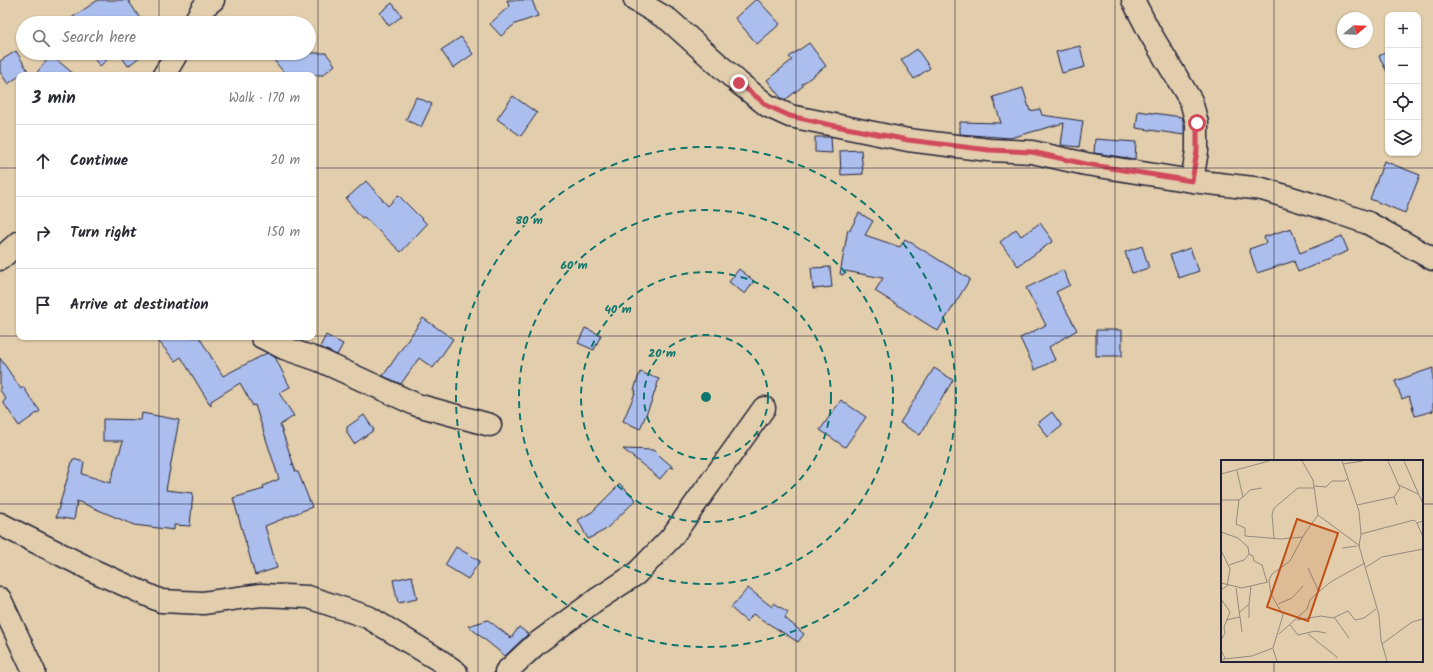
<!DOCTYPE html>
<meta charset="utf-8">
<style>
:root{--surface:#fff;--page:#f2f2f3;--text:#2b2b33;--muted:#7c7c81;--line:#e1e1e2}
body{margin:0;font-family:Kalam,sans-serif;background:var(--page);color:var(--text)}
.controls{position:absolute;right:12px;top:12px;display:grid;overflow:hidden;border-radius:8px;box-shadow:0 1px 3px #0004}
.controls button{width:36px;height:36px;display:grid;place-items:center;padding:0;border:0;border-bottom:1px solid var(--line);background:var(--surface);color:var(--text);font:20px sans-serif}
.compass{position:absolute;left:1337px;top:12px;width:36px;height:36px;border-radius:50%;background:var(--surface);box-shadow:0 1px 3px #0004;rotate:71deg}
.stop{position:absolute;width:12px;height:12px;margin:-9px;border:3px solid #d1495b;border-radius:50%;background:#fff}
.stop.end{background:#d1495b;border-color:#fff;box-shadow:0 1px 4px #0008}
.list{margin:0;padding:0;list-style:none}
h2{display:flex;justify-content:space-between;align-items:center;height:52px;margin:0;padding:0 16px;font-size:17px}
h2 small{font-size:13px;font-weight:400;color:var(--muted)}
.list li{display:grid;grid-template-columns:26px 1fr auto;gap:12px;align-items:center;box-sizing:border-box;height:72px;padding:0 16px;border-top:1px solid var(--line)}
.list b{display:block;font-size:15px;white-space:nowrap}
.list em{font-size:13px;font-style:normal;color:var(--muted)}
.icon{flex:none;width:22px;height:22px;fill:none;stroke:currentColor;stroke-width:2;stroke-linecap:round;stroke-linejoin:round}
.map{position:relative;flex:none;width:1433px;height:672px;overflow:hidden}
.search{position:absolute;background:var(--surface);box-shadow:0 1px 3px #0004;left:16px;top:16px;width:300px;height:44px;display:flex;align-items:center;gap:10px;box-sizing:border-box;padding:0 14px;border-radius:22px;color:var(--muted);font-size:15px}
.panel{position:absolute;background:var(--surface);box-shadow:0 1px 3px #0004;left:16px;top:72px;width:300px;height:268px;border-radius:8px}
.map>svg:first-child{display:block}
.building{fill:#abbeed;stroke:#22223b}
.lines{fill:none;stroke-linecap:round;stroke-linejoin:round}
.minor-casing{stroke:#22223b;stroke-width:25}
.minor{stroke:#e2ceac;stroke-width:22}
.route{stroke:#d1495b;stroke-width:5}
.grid{fill:none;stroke:#22223b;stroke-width:1;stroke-opacity:0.55}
.ring{fill:none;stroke:#0f766e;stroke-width:2;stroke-dasharray:7 5}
.inset-road{fill:none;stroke:#95897f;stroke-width:1}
.view{fill:#c04e15;fill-opacity:0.15;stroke:#c04e15;stroke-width:2}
.inset-edge{fill:none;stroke:#22223b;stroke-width:2}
.centre{fill:#0f766e;stroke:#e2ceac;stroke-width:2}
.ring-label{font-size:12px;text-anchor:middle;font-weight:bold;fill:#0f766e;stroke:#e2ceac;stroke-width:3;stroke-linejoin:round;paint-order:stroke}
</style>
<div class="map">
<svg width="1433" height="672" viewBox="0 0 1433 672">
<rect width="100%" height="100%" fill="#e2ceac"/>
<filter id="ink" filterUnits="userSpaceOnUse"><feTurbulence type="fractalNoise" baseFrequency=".025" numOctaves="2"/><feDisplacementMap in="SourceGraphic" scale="8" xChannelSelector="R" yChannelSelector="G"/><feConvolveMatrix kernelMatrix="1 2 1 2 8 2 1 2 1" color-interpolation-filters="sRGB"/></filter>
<g filter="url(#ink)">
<path class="building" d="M 98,0 L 128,0 L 143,23 L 64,23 Z
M 507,0 L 532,0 L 538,16 L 515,24 L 501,36 L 490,24 L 509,6 Z
M 755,0 L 758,0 L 780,24 L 757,44 L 735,18 Z
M 392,3 L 402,16 L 389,26 L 380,13 Z
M 461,37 L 473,54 L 453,68 L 441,50 Z
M 809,43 L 826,66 L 802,84 L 803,86 L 785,100 L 781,98 L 767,80 L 792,60 L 789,57 Z
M 1080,46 L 1085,67 L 1062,73 L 1056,52 Z
M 917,49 L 930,68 L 914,79 L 901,60 Z
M 16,51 L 28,71 L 19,75 L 19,76 L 8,84 L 0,72 L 0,61 Z
M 1388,51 L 1388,74 L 1379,56 Z
M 89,53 L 115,53 L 100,66 Z
M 119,53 L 145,53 L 128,66 Z
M 268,53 L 326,53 L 335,65 L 323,75 L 286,75 Z
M 51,55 L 75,75 L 35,75 Z
M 1023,88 L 1030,111 L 1040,109 L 1042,115 L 1083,121 L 1079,147 L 1061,145 L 1064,123 L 1010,138 L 960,134 L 960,122 L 1001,123 L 993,97 Z
M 513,96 L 537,113 L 521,136 L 497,119 Z
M 416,97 L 432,104 L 421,127 L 406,120 Z
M 1138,111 L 1182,117 L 1184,125 L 1184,135 L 1136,128 Z
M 815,137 L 831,137 L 832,153 L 815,152 Z
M 1095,139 L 1136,142 L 1135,159 L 1094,153 Z
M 861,150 L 863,174 L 841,175 L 840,151 Z
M 1384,161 L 1420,175 L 1405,213 L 1370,199 Z
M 366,181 L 388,206 L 398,195 L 427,224 L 401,252 L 364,217 L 362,218 L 346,199 Z
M 859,213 L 873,221 L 865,235 L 900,247 L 905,239 L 970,279 L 938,331 L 875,291 L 883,278 L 845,271 L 843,275 L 840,274 L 848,229 L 850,230 Z
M 1040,223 L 1053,241 L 1018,266 L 1000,242 L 1016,229 L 1021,236 Z
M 1291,228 L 1300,253 L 1342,236 L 1348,251 L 1298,272 L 1294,261 L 1257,273 L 1249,249 L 1266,243 L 1264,237 Z
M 1142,246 L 1149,268 L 1132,273 L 1125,252 Z
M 1190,248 L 1199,271 L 1179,278 L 1170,255 Z
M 830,267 L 832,287 L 813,289 L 811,268 Z
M 739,269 L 754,281 L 745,294 L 729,282 Z
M 1063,270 L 1070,285 L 1056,292 L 1077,330 L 1049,347 L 1055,360 L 1035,370 L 1020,338 L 1046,325 L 1026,288 Z
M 423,318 L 453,339 L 433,368 L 419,358 L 401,384 L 383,376 Z
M 585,328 L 601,335 L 594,350 L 578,343 Z
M 1096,330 L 1122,330 L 1122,356 L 1096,356 Z
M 326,335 L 343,344 L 337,355 L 320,347 Z
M 155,337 L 199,337 L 223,376 L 267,353 L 275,357 L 290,387 L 279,393 L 294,416 L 280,425 L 293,463 L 291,465 L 293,464 L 296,472 L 298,472 L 312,507 L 265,526 L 277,568 L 255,575 L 233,498 L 264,489 L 263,486 L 279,479 L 255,405 L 253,406 L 240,383 L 211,401 L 211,406 L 181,357 L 175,361 Z
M 0,358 L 21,389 L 23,387 L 40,411 L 19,426 L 3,402 L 6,399 L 0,390 Z
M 934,368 L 953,380 L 920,435 L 900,423 Z
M 1433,368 L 1433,411 L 1415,416 L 1409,396 L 1402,399 L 1395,381 Z
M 640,372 L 659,379 L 652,400 L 640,429 L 623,421 L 636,391 L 634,390 Z
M 841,400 L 866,417 L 845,447 L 820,430 Z
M 1052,412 L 1062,426 L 1048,437 L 1038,423 Z
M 142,413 L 179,420 L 166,490 L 193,493 L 190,526 L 174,525 L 174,530 L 134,525 L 77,501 L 74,520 L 56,517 L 73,459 L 84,462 L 82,474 L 110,483 L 123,441 L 103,441 L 103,419 L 141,420 Z
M 364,415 L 374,430 L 354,444 L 347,433 L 347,427 Z
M 623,449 L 653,450 L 674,468 L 670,467 L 660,479 Z
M 620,484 L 636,500 L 605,530 L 588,539 L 578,520 L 592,512 Z
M 456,547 L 480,561 L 468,579 L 445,565 Z
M 412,576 L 417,599 L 398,603 L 393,580 Z
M 748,588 L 772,607 L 774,603 L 788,612 L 785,618 L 804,634 L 798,642 L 753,614 L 747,622 L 731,608 Z
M 488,620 L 511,638 L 519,627 L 528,634 L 505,656 L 468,626 Z"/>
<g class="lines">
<g class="minor-casing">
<path id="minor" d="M 635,0 L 669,20 L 739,83 L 768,106 L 790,116 L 908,140 L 989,150 L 1032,152 L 1086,164 L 1192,181 L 1262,189 L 1327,209 L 1368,223 L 1433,259
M 1133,0 L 1150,33 L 1191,101 L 1197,123 L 1197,151 L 1192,181
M 194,23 L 203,8 L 213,0
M 164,75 L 177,53
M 0,259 L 19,242
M 262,337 L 284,348 L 319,360 L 417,405 L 490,425
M 0,524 L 94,571 L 161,601 L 203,603 L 261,595 L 308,597 L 368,617 L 439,660 L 456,672
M 0,599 L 34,672
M 506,672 L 536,644 L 596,600 L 636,574 L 671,538 L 764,408"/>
</g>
<use href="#minor" class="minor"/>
</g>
</g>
<g class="lines" filter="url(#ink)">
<path class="route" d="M 739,83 L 768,106 L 790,116 L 826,124 L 908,140 L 989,150 L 1032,152 L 1086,164 L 1192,181 L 1197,151 L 1197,123"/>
</g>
<path class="grid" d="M 159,0 L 159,23M 318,0 L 318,672M 478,0 L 478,672M 637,0 L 637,672M 796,0 L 796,672M 955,0 L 955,672M 1115,0 L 1115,672M 1274,0 L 1274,461M 159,53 L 159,75M 0,168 L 19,168M 313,168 L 1433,168M 0,336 L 19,336M 313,336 L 1433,336M 159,337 L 159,672M 0,504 L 1222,504M 1422,504 L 1433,504M 1274,661 L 1274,672"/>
<g class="ring">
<circle cx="706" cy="397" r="62"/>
<circle cx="706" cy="397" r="125"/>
<circle cx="706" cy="397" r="187"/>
<circle cx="706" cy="397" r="250"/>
</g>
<g transform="translate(1221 460)">
<rect width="202" height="202" fill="#e2ceac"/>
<path class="inset-road" d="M 81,1 L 92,20 L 97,55 L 139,86M 121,1 L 138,51 L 140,74 L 138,86 L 158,155 L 160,180 L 166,201M 167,1 L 179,28 L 173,37M 183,1 L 202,44M 122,4 L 142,1M 16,11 L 22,37 L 18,40 L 15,64 L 24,68 L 24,76 L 60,79 L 82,77M 0,14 L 48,1M 178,25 L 197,34M 93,26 L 105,27 L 111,21 L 124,21 L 127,18M 22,37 L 29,30 L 41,28M 0,40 L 18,40M 136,45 L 173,37 L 176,45M 196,63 L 202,77M 0,72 L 17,78 L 27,87 L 28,94 L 23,100 L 8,105M 140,74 L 193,60 L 196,63 L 202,61M 53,79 L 51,54 L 53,48 L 77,28 L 93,28M 121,88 L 136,86M 0,90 L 9,109 L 6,126 L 0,130M 28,94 L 32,96 L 33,101 L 41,105 L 46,122M 145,107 L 161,97 L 202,89M 87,108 L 98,132M 0,123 L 21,128 L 47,122M 15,128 L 21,172M 0,139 L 9,152 L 3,167 L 4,173 L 0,180M 28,144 L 28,158M 57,144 L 71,138 L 82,126M 18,153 L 28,144 L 30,126M 113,157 L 128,178M 5,160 L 19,157M 76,160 L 100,156 L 112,158 L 127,151 L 134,160 L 143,158 L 155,149M 69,165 L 77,175 L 94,171 L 105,173M 58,174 L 86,149 L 89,140 L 95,134 L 111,121 L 144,103M 87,174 L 117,198M 161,184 L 191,162 L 202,159M 52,189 L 56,201M 0,190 L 4,198 L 0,201M 3,199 L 31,196 L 52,188 L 62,155 L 50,134 L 48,120 L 51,114 L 69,101 L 84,73 L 97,55"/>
<path class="view" d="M 76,59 L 117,73 L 87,161 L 46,147 Z"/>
<rect width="202" height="202" class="inset-edge"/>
</g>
<circle cx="706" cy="397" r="6" class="centre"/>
<g class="ring-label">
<text x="529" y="224">80 m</text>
<text x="574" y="269">60 m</text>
<text x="618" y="313">40 m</text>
<text x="662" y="357">20 m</text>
</g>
</svg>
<div class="controls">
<button>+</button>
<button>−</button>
<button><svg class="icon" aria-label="locate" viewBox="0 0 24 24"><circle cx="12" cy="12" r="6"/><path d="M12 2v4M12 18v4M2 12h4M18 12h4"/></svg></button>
<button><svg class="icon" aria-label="layers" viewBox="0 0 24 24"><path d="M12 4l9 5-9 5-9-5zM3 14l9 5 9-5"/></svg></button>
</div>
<svg class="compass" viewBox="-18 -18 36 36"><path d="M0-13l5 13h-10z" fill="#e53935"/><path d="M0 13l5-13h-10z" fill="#7c7c81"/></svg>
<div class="stop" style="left:1197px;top:123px"></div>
<div class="stop end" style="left:739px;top:83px"></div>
<div class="search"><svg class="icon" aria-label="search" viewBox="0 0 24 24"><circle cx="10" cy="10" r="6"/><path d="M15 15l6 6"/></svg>Search here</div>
<section class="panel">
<h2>3 min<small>Walk · 170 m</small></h2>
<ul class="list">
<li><svg class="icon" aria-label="ahead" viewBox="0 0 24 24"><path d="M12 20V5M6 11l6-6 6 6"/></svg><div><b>Continue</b></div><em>20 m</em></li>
<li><svg class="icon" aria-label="right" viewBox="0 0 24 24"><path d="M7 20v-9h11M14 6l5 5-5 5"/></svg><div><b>Turn right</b></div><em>150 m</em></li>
<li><svg class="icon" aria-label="arrive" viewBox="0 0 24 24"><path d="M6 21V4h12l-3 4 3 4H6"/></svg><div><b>Arrive at destination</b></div></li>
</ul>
</section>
</div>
